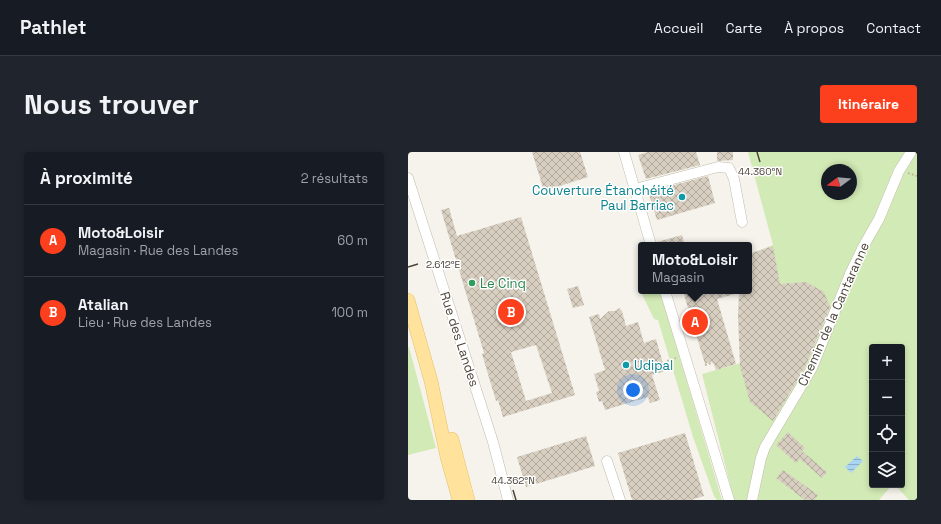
<!DOCTYPE html>
<html lang="fr">
<meta charset="utf-8">
<style>
:root{--surface:#171b24;--page:#20242c;--text:#f1f3f6;--muted:#9ea1a6;--line:#363941;--accent:#fc3f1d}
body{margin:0;font-family:"Space Grotesk",sans-serif;background:var(--page);color:var(--text)}
.controls{position:absolute;right:12px;bottom:12px;display:grid;overflow:hidden;border-radius:4px;box-shadow:0 2px 6px #0003}
.controls button{width:36px;height:36px;display:grid;place-items:center;padding:0;border:0;border-bottom:1px solid var(--line);background:var(--surface);color:var(--text);font:20px sans-serif}
.compass{position:absolute;left:413px;top:12px;width:36px;height:36px;border-radius:50%;background:var(--surface);box-shadow:0 2px 6px #0003;rotate:254deg}
.you{position:absolute;left:225px;top:238px;width:14px;height:14px;margin:-10px;border:3px solid #fff;border-radius:50%;background:#1a73e8;box-shadow:0 0 0 6px #1a73e833}
.badge{display:grid;place-items:center;width:26px;height:26px;border-radius:50%;background:var(--accent);color:#fff;font-size:13px;font-weight:700}
.pin{position:absolute;translate:-50% -50%;border:2px solid #fff;box-shadow:0 1px 4px #0006}
.popup{position:absolute;left:230px;top:90px;width:114px;height:52px;box-sizing:border-box;display:grid;place-content:center;border-radius:4px;background:var(--surface);filter:drop-shadow(0 1px 3px #0005);font-size:13px;white-space:nowrap;color:var(--muted)}
.popup b{font-size:15px;color:var(--text)}
.popup::after{content:'';position:absolute;left:50%;top:100%;margin-left:-8px;border:8px solid transparent;border-top-color:var(--surface)}
.list{margin:0;padding:0;list-style:none}
h2{display:flex;justify-content:space-between;align-items:center;height:52px;margin:0;padding:0 16px;font-size:17px}
h2 small{font-size:13px;font-weight:400;color:var(--muted)}
.list li{display:grid;grid-template-columns:26px 1fr auto;gap:12px;align-items:center;box-sizing:border-box;height:72px;padding:0 16px;border-top:1px solid var(--line)}
.list b{display:block;font-size:15px;white-space:nowrap}
.list p{margin:0;font-size:13px;white-space:nowrap;color:var(--muted)}
.list em{font-size:13px;font-style:normal;color:var(--muted)}
.icon{flex:none;width:22px;height:22px;fill:none;stroke:currentColor;stroke-width:2;stroke-linecap:round;stroke-linejoin:round}
.map{position:relative;flex:none;width:509px;height:348px;overflow:hidden;border-radius:4px}
header{display:flex;align-items:center;gap:24px;box-sizing:border-box;height:56px;padding:0 20px;background:var(--surface);border-bottom:1px solid var(--line)}
header strong{font-size:19px}
nav{display:flex;gap:22px;margin-inline-start:auto;font-size:14px}
.intro{display:flex;align-items:center;justify-content:space-between;box-sizing:border-box;height:96px;padding:0 24px}
h1{margin:0;font-size:28px}
.button{padding:10px 18px;border-radius:4px;background:var(--accent);color:#fff;font-size:14px;font-weight:700}
main{display:flex;gap:24px;padding:0 24px}
aside{flex:1;background:var(--surface);border-radius:4px;box-shadow:0 2px 6px #0003}
.map>svg:first-child{display:block}
.grass{fill:#d2eab5;fill-rule:evenodd}
.water{fill:url(#water-rules)}
.building{fill:url(#building-cross-hatch);fill-rule:evenodd}
.lines{fill:none;stroke-linecap:round;stroke-linejoin:round}
.minor-casing{stroke:#c2bbae;stroke-width:11}
.major-casing{stroke:#e6c16a;stroke-width:14}
.path{stroke:#c4b79f;stroke-width:2;stroke-dasharray:2 2;stroke-linecap:butt}
.minor{stroke:#fff;stroke-width:10}
.major{stroke:#ffe39c;stroke-width:13}
.ticks{fill:none;stroke:#4b4439;stroke-width:1.5}
.culture-dot{fill:#0f9aa8;stroke:#fff;stroke-width:1.5}
.leisure-dot{fill:#2e9e5b;stroke:#fff;stroke-width:1.5}
.labels{text-anchor:middle;stroke-width:3;stroke-linejoin:round;paint-order:stroke}
.culture-label{font-size:13px;fill:#0d838f;stroke:#fff;text-anchor:end}
.leisure-label{font-size:13px;fill:#27864d;stroke:#fff;text-anchor:start}
.street-label{font-size:13px;fill:#4b4439;stroke:#fff}
.ticks-label{font-size:10px;text-anchor:middle;fill:#4b4439;stroke:#fff;stroke-width:3;stroke-linejoin:round;paint-order:stroke}
</style>
<header>
<strong>Pathlet</strong>
<nav><a>Accueil</a><a>Carte</a><a>À propos</a><a>Contact</a></nav>
</header>
<div class="intro"><h1>Nous trouver</h1><a class="button">Itinéraire</a></div>
<main>
<aside>
<h2>À proximité<small>2 résultats</small></h2>
<ul class="list">
<li><span class="badge">A</span><div><b>Moto&amp;Loisir</b><p>Magasin · Rue des Landes</p></div><em>60 m</em></li>
<li><span class="badge">B</span><div><b>Atalian</b><p>Lieu · Rue des Landes</p></div><em>100 m</em></li>
</ul>
</aside>
<div class="map">
<svg width="509" height="348" viewBox="0 0 509 348">
<defs>
<pattern id="water-rules" width="6" height="5" patternUnits="userSpaceOnUse"><rect width="6" height="5" fill="#a9d4f2"/><path d="M0 2.5h6" fill="none" stroke="#8caec5"/></pattern>
<pattern id="building-cross-hatch" width="8" height="8" patternUnits="userSpaceOnUse"><rect width="8" height="8" fill="#d8cfc1"/><path d="M0 0l8 8M0 8l8-8" fill="none" stroke="#b1aa9e"/></pattern>
</defs>
<rect width="100%" height="100%" fill="#f6f3ec"/>
<path class="grass" d="M 340,0 L 509,0 L 509,348 L 501,348 L 487,333 L 494,333 L 494,195 L 464,195 L 464,333 L 484,333 L 471,348 L 326,348 L 294,222 L 333,211 L 341,139 L 341,102 L 365,93 ZM 419,18 L 443,18 L 443,42 L 419,42 Z
M 232,138 L 252,139 L 314,348 L 309,348 L 306,344 L 285,285 L 250,168 L 246,167 Z
M 0,195 L 1,195 L 28,296 L 0,303 Z"/>
<path class="water" d="M 449,304 L 455,309 L 443,321 L 437,315 Z"/>
<path class="building" d="M 124,0 L 172,0 L 180,25 L 136,39 Z
M 240,0 L 288,0 L 292,13 L 238,27 L 230,3 Z
M 309,0 L 325,0 L 325,8 L 309,9 Z
M 300,24 L 307,51 L 249,68 L 240,40 Z
M 41,56 L 49,84 L 113,65 L 167,243 L 95,265 L 90,248 L 88,249 L 74,202 L 76,201 L 33,58 ZM 128,193 L 144,241 L 118,249 L 103,200 Z
M 274,83 L 277,93 L 249,93 L 249,90 Z
M 365,94 L 372,132 L 398,130 L 416,140 L 422,155 L 398,213 L 365,269 L 342,250 L 332,214 L 330,164 L 331,139 L 341,139 L 341,102 Z
M 170,134 L 176,153 L 165,156 L 159,137 Z
M 275,139 L 330,139 L 330,141 L 309,147 L 328,212 L 308,218 L 305,209 L 297,212 Z
M 211,156 L 214,159 L 218,174 L 230,170 L 236,191 L 248,187 L 257,219 L 244,223 L 252,248 L 242,251 L 240,245 L 197,258 L 194,249 L 191,250 L 188,240 L 191,239 L 186,222 L 197,218 L 181,165 L 191,162 L 192,167 L 201,159 L 207,159 Z
M 380,280 L 397,296 L 394,299 L 419,320 L 414,326 L 392,307 L 388,311 L 368,293 Z
M 277,281 L 296,344 L 283,348 L 224,348 L 210,301 Z
M 178,284 L 187,314 L 118,335 L 109,305 Z
M 375,318 L 385,325 L 410,343 L 406,348 L 397,348 L 368,326 Z"/>
<g class="lines">
<g class="minor-casing">
<path id="minor" d="M 216,0 L 243,93
M 0,26 L 85,290 L 100,348
M 227,37 L 310,15 L 321,16 L 326,27 L 334,70
M 257,139 L 321,348
M 199,309 L 212,348
M 344,348 L 353,306 L 357,295 L 404,216 L 442,122 L 455,95 L 471,67 L 491,19 L 503,0"/>
</g>
<g class="major-casing">
<path id="major" d="M 0,148 L 23,229 L 39,305 L 51,348
M 44,287 L 60,348"/>
</g>
<path class="path" d="M 500,21 L 509,24
M 259,209 L 268,206
M 297,213 L 306,210"/>
<use href="#minor" class="minor"/>
<use href="#major" class="major"/>
</g>
<path class="ticks" d="M 349,0 L 352,10M 0,115 L 10,112M 105,338 L 108,348"/>
<g class="culture-dot">
<circle cx="274" cy="45" r="4"/>
<circle cx="218" cy="213" r="4"/>
</g>
<circle class="leisure-dot" cx="64" cy="131" r="4"/>
<g class="labels">
<g class="culture-label">
<text x="266" y="43">Couverture Étanchéité<tspan x="266" dy="15">Paul Barriac</tspan></text>
<text x="226" y="218" text-anchor="start">Udipal</text>
</g>
<g class="leisure-label">
<text x="72" y="136">Le Cinq</text>
</g>
<g class="street-label">
<text transform="translate(425 162) rotate(-66)" y="5">Chemin de la Cantaranne</text>
<text transform="translate(52 187) rotate(72)" y="5">Rue des Landes</text>
</g>
</g>
<g class="ticks-label">
<text x="352" y="23">44.360°N</text>
<text x="35" y="116">2.612°E</text>
<text x="105" y="332">44.362°N</text>
</g>
</svg>
<div class="controls">
<button>+</button>
<button>−</button>
<button><svg class="icon" aria-label="locate" viewBox="0 0 24 24"><circle cx="12" cy="12" r="6"/><path d="M12 2v4M12 18v4M2 12h4M18 12h4"/></svg></button>
<button><svg class="icon" aria-label="layers" viewBox="0 0 24 24"><path d="M12 4l9 5-9 5-9-5zM3 14l9 5 9-5"/></svg></button>
</div>
<svg class="compass" viewBox="-18 -18 36 36"><path d="M0-13l5 13h-10z" fill="#e53935"/><path d="M0 13l5-13h-10z" fill="#9ea1a6"/></svg>
<div class="you"></div>
<div class="pin badge" style="left:287px;top:170px">A</div>
<div class="popup"><b>Moto&amp;Loisir</b>Magasin</div>
<div class="pin badge" style="left:103px;top:160px">B</div>
</div>
</main>
